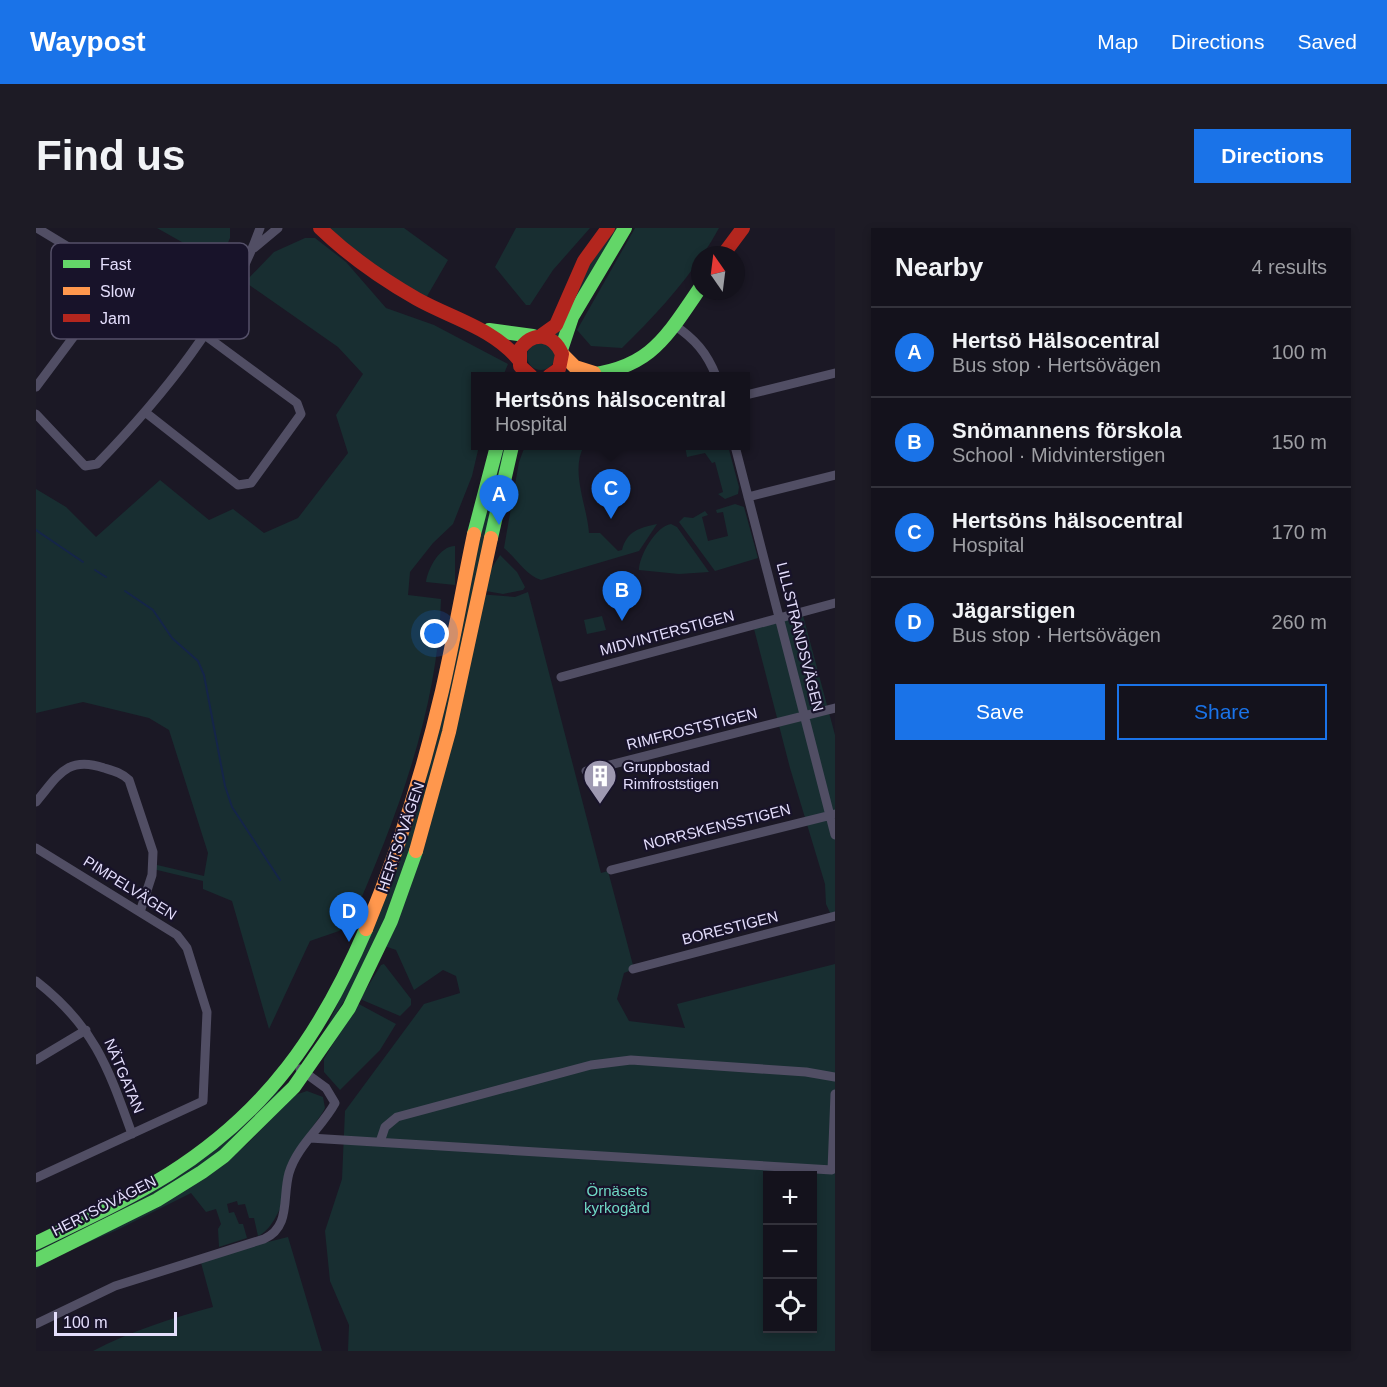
<!DOCTYPE html>
<meta charset="utf-8">
<style>
:root{--surface:#14121c;--page:#1d1b25;--text:#f1f3f6;--muted:#9d9ea3;--line:#33323b;--accent:#1a73e8}
body{margin:0;font-family:Helvetica,sans-serif;background:var(--page);color:var(--text)}
.controls{position:absolute;right:18px;bottom:18px;display:grid;overflow:hidden;border-radius:0px;box-shadow:0 3px 9px #0003}
.controls button{width:54px;height:54px;display:grid;place-items:center;padding:0;border:0;border-bottom:2px solid var(--line);background:var(--surface);color:var(--text);font:30px sans-serif}
.compass{position:absolute;left:655px;top:18px;width:54px;height:54px;border-radius:50%;background:var(--surface);box-shadow:0 3px 9px #0003;rotate:346deg}
.scale{position:absolute;left:18px;bottom:15px;width:123px;box-sizing:border-box;padding-left:6px;border:3px solid #e4defc;border-top:0;font-size:16px;line-height:21px;white-space:nowrap;color:#e4defc;-webkit-text-stroke:4px #18132a;paint-order:stroke}
.you{position:absolute;left:399px;top:406px;width:21px;height:21px;margin:-15px;border:4px solid #fff;border-radius:50%;background:#1a73e8;box-shadow:0 0 0 9px #1a73e833}
.badge{display:grid;place-items:center;width:39px;height:39px;border-radius:50%;background:var(--accent);color:#fff;font-size:20px;font-weight:700}
.pin{position:absolute;translate:-50% -50px;filter:drop-shadow(0 2px 3px #0008)}
.pin::after{content:'';position:absolute;top:32px;width:21px;height:18px;background:inherit;clip-path:polygon(0 0,100% 0,50% 100%)}
.popup{position:absolute;left:435px;top:144px;width:279px;height:78px;box-sizing:border-box;display:grid;place-content:center;border-radius:0px;background:var(--surface);filter:drop-shadow(0 2px 4px #0005);font-size:20px;white-space:nowrap;color:var(--muted)}
.popup b{font-size:22px;color:var(--text)}
.popup::after{content:'';position:absolute;left:50%;top:100%;margin-left:-12px;border:12px solid transparent;border-top-color:var(--surface)}
.list{margin:0;padding:0;list-style:none}
h2{display:flex;justify-content:space-between;align-items:center;height:78px;margin:0;padding:0 24px;font-size:26px}
h2 small{font-size:20px;font-weight:400;color:var(--muted)}
.list li{display:grid;grid-template-columns:39px 1fr auto;gap:18px;align-items:center;box-sizing:border-box;height:90px;padding:0 24px;border-top:2px solid var(--line)}
.list b{display:block;font-size:22px;white-space:nowrap}
.list p{margin:0;font-size:20px;white-space:nowrap;color:var(--muted)}
.list em{font-size:20px;font-style:normal;color:var(--muted)}
.actions{display:flex;gap:12px;padding:18px 24px}
.actions a{flex:1;padding:14px 0;border:2px solid var(--accent);border-radius:0px;text-align:center;font-size:21px;color:var(--accent)}
.actions .main{background:var(--accent);color:#fff}
.icon{flex:none;width:33px;height:33px;fill:none;stroke:currentColor;stroke-width:2;stroke-linecap:round;stroke-linejoin:round}
.map{position:relative;flex:none;width:799px;height:1123px;overflow:hidden;border-radius:0px}
header{display:flex;align-items:center;gap:36px;box-sizing:border-box;height:84px;padding:0 30px;background:var(--accent);color:#fff}
header strong{font-size:28px}
nav{display:flex;gap:33px;margin-inline-start:auto;font-size:21px}
.intro{display:flex;align-items:center;justify-content:space-between;box-sizing:border-box;height:144px;padding:0 36px}
h1{margin:0;font-size:42px}
.button{padding:15px 27px;border-radius:0px;background:var(--accent);color:#fff;font-size:21px;font-weight:700}
main{display:flex;gap:36px;padding:0 36px}
aside{flex:1;background:var(--surface);border-radius:0px;box-shadow:0 3px 9px #0003}
.map>svg:first-child{display:block}
.green{fill:#182e31;fill-rule:evenodd}
.lines{fill:none;stroke-linecap:round;stroke-linejoin:round}
.stream{stroke:#152549;stroke-width:2}
.street{stroke:#514e64;stroke-width:9}
.fast{stroke:#63d668;stroke-width:14}
.slow{stroke:#ff974d;stroke-width:14}
.jam{stroke:#b3261e;stroke-width:14}
.labels{text-anchor:middle;stroke-width:4.5;stroke-linejoin:round;paint-order:stroke}
.street-label{font-size:15px;fill:#e4defc;stroke:#18132a}
.poi-label{font-size:15px;fill:#e4defc;stroke:#18132a;text-anchor:start}
.park-label{font-size:15px;fill:#6fd8c4;stroke:#18132a}
.key{fill:#18132a;stroke:#555069;stroke-width:1.5}
.key-label{font-size:16px;fill:#e4defc}
</style>
<header>
<strong>Waypost</strong>
<nav><a>Map</a><a>Directions</a><a>Saved</a></nav>
</header>
<div class="intro"><h1>Find us</h1><a class="button">Directions</a></div>
<main>
<div class="map">
<svg width="799" height="1123" viewBox="0 0 799 1123">
<rect width="100%" height="100%" fill="#1b1825"/>
<path class="green" d="M 121,0 L 194,0 L 194,10 L 183,35 Z
M 292,0 L 368,0 L 412,32 L 390,70 L 349,46 Z
M 480,0 L 554,0 L 517,42 L 494,77 L 490,77 L 459,39 Z
M 577,0 L 584,0 L 524,110 L 517,105 L 549,40 Z
M 599,0 L 683,0 C 659,44 623,84 586,120 L 555,118 L 541,102 Z
M 269,10 L 279,10 L 310,34 L 350,80 L 398,97 L 472,136 L 467,148 L 440,148 L 440,218 L 443,218 L 436,248 L 417,296 L 397,315 L 374,344 L 372,367 L 405,371 C 402,483 360,591 315,694 L 303,703 L 274,713 L 233,801 L 196,673 L 167,661 L 167,653 L 117,641 L 117,636 L 168,648 L 172,625 L 133,502 L 113,490 L 47,474 L 0,485 L 0,261 L 30,279 L 60,309 L 124,252 L 173,292 L 197,281 L 228,305 L 262,290 L 312,225 L 300,187 L 327,146 L 302,119 L 209,54 L 238,24 Z
M491 128a14 14 0 1 1 28 0a14 14 0 1 1-28 0Z
M 466,218 L 472,218 C 422,406 403,639 290,801 L 349,672 L 382,579 L 407,487 L 430,367 Z
M 489,218 L 548,218 C 534,243 551,277 553,305 L 564,305 L 582,323 L 586,322 C 591,303 603,300 621,296 L 603,323 L 505,352 C 490,347 481,331 468,320 L 483,234 Z
M 649,218 L 692,218 L 703,259 L 702,266 L 689,271 L 682,266 L 687,264 L 679,234 L 676,235 L 669,225 L 651,229 Z
M 699,276 L 708,279 L 722,330 L 679,343 L 643,294 L 648,289 L 657,290 L 669,283 L 672,287 L 666,289 L 672,313 L 692,308 L 687,284 L 681,285 L 680,282 Z
M 635,296 L 641,299 L 673,344 L 643,346 L 603,342 C 603,328 620,298 635,296 Z
M 419,318 L 419,357 L 390,354 C 392,340 404,318 419,318 Z
M 464,327 L 481,344 L 489,359 L 487,362 L 467,366 L 450,363 L 452,346 Z
M 492,364 L 565,645 L 572,643 L 598,741 L 588,745 L 581,771 L 593,793 L 649,800 L 641,776 L 799,736 L 799,1123 L 312,1123 L 313,1097 L 294,1053 L 289,1003 L 306,951 L 309,883 L 388,776 L 424,765 L 420,748 L 407,742 L 378,762 L 360,722 L 343,716 L 372,646 L 442,366 L 479,369 ZM 732,948 L 776,948 L 776,1100 L 732,1100 Z
M 765,380 L 799,507 L 799,688 L 796,689 L 790,676 L 789,656 L 754,540 L 717,397 Z
M 566,388 L 570,402 L 551,406 L 548,392 Z
M 348,736 L 375,771 L 375,777 L 364,788 L 324,771 L 345,737 Z
M 321,775 L 360,796 L 344,822 L 304,862 L 288,844 L 288,831 Z
M 241,862 L 246,866 L 201,911 L 146,952 L 0,1024 L 0,1019 L 91,976 Z
M 271,863 L 287,869 L 289,880 C 284,890 276,898 271,908 C 258,933 247,998 222,1008 L 218,990 L 213,990 L 209,976 L 202,977 L 201,973 L 191,976 L 193,985 L 198,984 L 203,996 L 207,996 L 211,1010 L 183,1019 L 182,1001 L 185,996 L 180,981 L 170,984 L 155,965 L 81,1002 L 19,1029 L 0,1041 L 0,1034 L 178,943 L 211,916 L 259,867 Z
M 252,1009 L 286,1123 L 57,1123 C 95,1103 136,1090 177,1079 L 164,1031 Z"/>
<g class="lines">
<path class="stream" d="M 0,302 L 47,334
M 59,342 L 70,349
M 89,363 L 117,382 L 136,410 L 162,433 L 168,447 L 189,558 L 196,579 L 244,652"/>
<path class="street" d="M 1,0 L 128,77 L 261,175 L 265,186 L 215,255 L 202,257 L 109,184
M 218,20 L 242,0
M 638,97 C 659,111 671,125 680,148
M 0,159 L 83,48
M 710,167 L 799,145
M 0,186 L 49,238 L 61,236 C 125,170 193,88 224,0
M 699,218 L 799,607
M 712,269 L 799,247
M 525,449 L 799,375
M 550,543 L 799,480
M 0,574 C 22,548 31,527 68,540 C 78,543 86,545 93,552 L 117,624 L 116,647 L 104,684
M 0,620 L 141,707 L 151,720 L 171,784 L 167,873 L 0,950
M 575,642 L 799,586
M 597,741 L 799,688
M 0,753 C 58,798 72,839 96,906
M 0,832 L 50,802
M 274,910 L 796,942 L 799,866
M 344,914 L 349,899 L 361,889 L 555,837 L 595,832 L 770,844 L 799,849
M 0,1096 L 79,1058 L 228,1011 C 255,999 246,970 253,945 C 261,918 286,899 299,875 L 290,860 L 264,841"/>
<path class="fast" d="M 453,102 L 497,108
M 525,122 L 536,89 L 589,0
M 544,148 C 612,142 628,113 664,60
M 438,306 L 461,218
M 455,310 L 476,218
M 0,1015 C 45,993 91,972 133,946 C 231,884 285,806 330,701
M 0,1032 L 121,972 L 166,944 L 188,928 L 258,859 L 313,780 L 355,693 L 380,623"/>
<path class="slow" d="M 526,126 L 539,139 L 558,145
M 380,623 L 413,504 L 455,310
M 330,701 C 362,624 387,544 406,463 C 418,411 427,358 438,306"/>
<path class="jam" d="M 284,0 C 313,28 346,51 381,71 C 415,90 457,100 483,132
M 687,27 L 707,0
M 506,107 L 520,97 L 548,33 L 572,0
M 495,148 L 484,138 L 484,121 C 497,103 517,105 526,126 L 523,141 L 513,148"/>
</g>
<defs>
<g id="building-pin" transform="scale(1.725)"><path d="M0 17L-7.5 6A9.5 9.5 0 1 1 7.5 6Z" fill="#9e99b1" stroke="#18132a"/><path d="M-4-6H4V6H1V3H-1V6H-4ZM-2.5-4.3h1.7v1.8h-1.7ZM.8-4.3h1.7v1.8H.8ZM-2.5-1h1.7V.8h-1.7ZM.8-1h1.7V.8H.8Z" fill="#fff"/></g>
</defs>
<g fill-rule="evenodd">
<use href="#building-pin" x="564" y="548"/>
</g>
<g class="labels">
<g class="street-label">
<text transform="translate(631 405) rotate(-15)" y="5">MIDVINTERSTIGEN</text>
<text transform="translate(764 409) rotate(76)" y="5">LILLSTRANDSVÄGEN</text>
<text transform="translate(656 501) rotate(-14)" y="5">RIMFROSTSTIGEN</text>
<text transform="translate(681 599) rotate(-14)" y="5">NORRSKENSSTIGEN</text>
<text transform="translate(365 609) rotate(-71)" y="5">HERTSÖVÄGEN</text>
<text transform="translate(94 660) rotate(32)" y="5">PIMPELVÄGEN</text>
<text transform="translate(694 700) rotate(-14)" y="5">BORESTIGEN</text>
<text transform="translate(88 848) rotate(67)" y="5">NÄTGATAN</text>
<text transform="translate(68 978) rotate(-27)" y="5">HERTSÖVÄGEN</text>
</g>
<g class="poi-label">
<text x="587" y="544">Gruppbostad<tspan x="587" dy="17">Rimfroststigen</tspan></text>
</g>
<g class="park-label">
<text x="581" y="968">Örnäsets<tspan x="581" dy="17">kyrkogård</tspan></text>
</g>
</g>
<rect x="15" y="15" width="198" height="96" rx="9" class="key"/>
<rect x="27" y="32" width="27" height="8" fill="#63d668"/>
<rect x="27" y="59" width="27" height="8" fill="#ff974d"/>
<rect x="27" y="86" width="27" height="8" fill="#b3261e"/>
<g class="key-label">
<text x="64" y="42">Fast</text>
<text x="64" y="69">Slow</text>
<text x="64" y="96">Jam</text>
</g>
</svg>
<div class="controls">
<button>+</button>
<button>−</button>
<button><svg class="icon" aria-label="locate" viewBox="0 0 24 24"><circle cx="12" cy="12" r="6"/><path d="M12 2v4M12 18v4M2 12h4M18 12h4"/></svg></button>
</div>
<svg class="compass" viewBox="-18 -18 36 36"><path d="M0-13l5 13h-10z" fill="#e53935"/><path d="M0 13l5-13h-10z" fill="#9d9ea3"/></svg>
<div class="scale">100 m</div>
<div class="you"></div>
<div class="pin badge" style="left:463px;top:297px">A</div>
<div class="pin badge" style="left:586px;top:393px">B</div>
<div class="pin badge" style="left:575px;top:291px">C</div>
<div class="popup"><b>Hertsöns hälsocentral</b>Hospital</div>
<div class="pin badge" style="left:313px;top:714px">D</div>
</div>
<aside>
<h2>Nearby<small>4 results</small></h2>
<ul class="list">
<li><span class="badge">A</span><div><b>Hertsö Hälsocentral</b><p>Bus stop · Hertsövägen</p></div><em>100 m</em></li>
<li><span class="badge">B</span><div><b>Snömannens förskola</b><p>School · Midvinterstigen</p></div><em>150 m</em></li>
<li><span class="badge">C</span><div><b>Hertsöns hälsocentral</b><p>Hospital</p></div><em>170 m</em></li>
<li><span class="badge">D</span><div><b>Jägarstigen</b><p>Bus stop · Hertsövägen</p></div><em>260 m</em></li>
</ul>
<div class="actions"><a class="main">Save</a><a>Share</a></div>
</aside>
</main>
